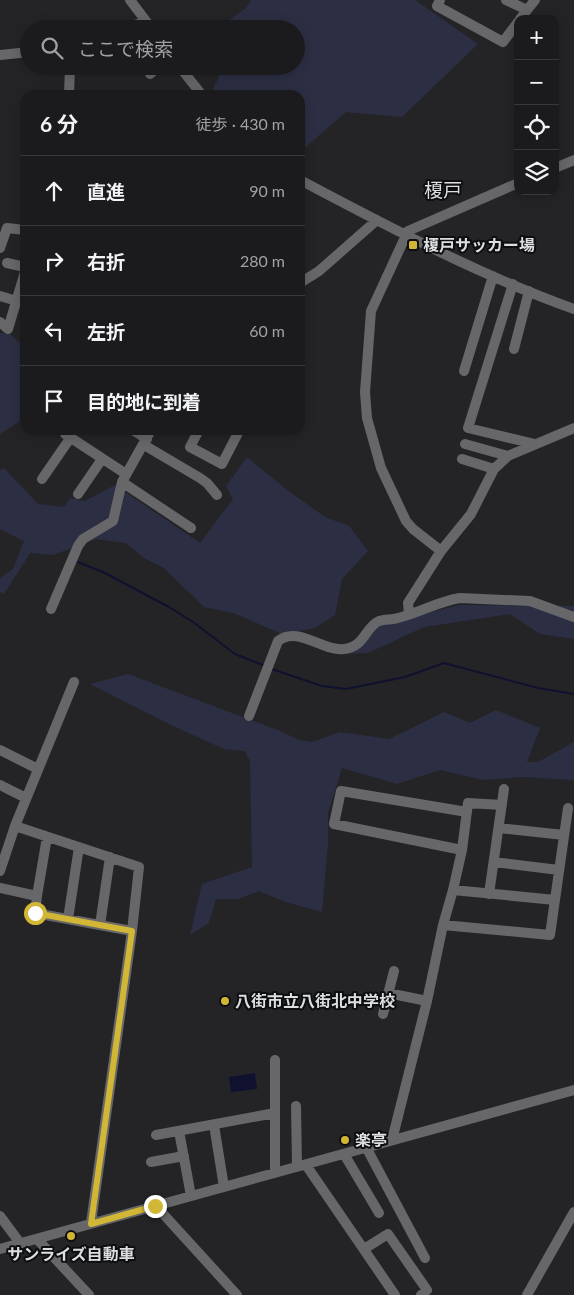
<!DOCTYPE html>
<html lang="ja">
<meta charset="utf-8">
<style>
:root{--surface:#1b1b1d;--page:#28282a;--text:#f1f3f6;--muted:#a0a1a4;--line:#39393b}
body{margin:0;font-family:Lato,"Noto Sans JP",sans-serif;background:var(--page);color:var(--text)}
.controls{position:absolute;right:15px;top:15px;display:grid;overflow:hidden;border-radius:10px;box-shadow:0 2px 12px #0003}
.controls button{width:45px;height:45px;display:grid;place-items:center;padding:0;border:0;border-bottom:1px solid var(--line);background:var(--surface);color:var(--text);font:25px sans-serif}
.stop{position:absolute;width:15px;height:15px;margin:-11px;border:4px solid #d2b736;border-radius:50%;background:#fff}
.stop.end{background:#d2b736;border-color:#fff;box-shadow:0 1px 5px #0008}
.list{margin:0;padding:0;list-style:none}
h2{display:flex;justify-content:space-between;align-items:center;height:65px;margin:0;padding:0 20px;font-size:21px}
h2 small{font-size:16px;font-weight:400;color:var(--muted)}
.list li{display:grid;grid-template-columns:32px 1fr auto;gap:15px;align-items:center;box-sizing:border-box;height:70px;padding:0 20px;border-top:1px solid var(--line)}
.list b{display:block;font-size:19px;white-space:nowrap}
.list em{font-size:16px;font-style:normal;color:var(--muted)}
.icon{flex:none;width:28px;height:28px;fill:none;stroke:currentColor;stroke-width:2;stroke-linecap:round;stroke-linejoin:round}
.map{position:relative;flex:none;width:574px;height:1295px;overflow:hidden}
.search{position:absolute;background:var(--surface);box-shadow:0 2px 12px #0003;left:20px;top:20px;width:285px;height:55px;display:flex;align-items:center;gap:12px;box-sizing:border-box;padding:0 18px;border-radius:28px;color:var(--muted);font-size:19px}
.panel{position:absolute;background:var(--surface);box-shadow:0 2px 12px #0003;left:20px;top:90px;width:285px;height:345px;border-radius:15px}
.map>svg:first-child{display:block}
.green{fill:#2c2f43}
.water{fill:#0f112f}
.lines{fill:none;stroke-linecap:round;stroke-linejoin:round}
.stream{stroke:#0f112f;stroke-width:2}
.minor{stroke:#676769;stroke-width:10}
.route{stroke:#d2b736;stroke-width:6}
.poi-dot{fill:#d2b736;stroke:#0d0e0f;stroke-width:2}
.labels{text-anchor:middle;stroke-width:4;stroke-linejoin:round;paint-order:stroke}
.poi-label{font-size:16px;font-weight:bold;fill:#dddee0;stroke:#0d0e0f;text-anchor:start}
.quarter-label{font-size:19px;fill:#dddee0;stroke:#0d0e0f}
</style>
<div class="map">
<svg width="574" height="1295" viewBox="0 0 574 1295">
<rect width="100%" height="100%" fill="#242427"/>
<path class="green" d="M 251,0 L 415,0 L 478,44 L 402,117 L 346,112 L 300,152 L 300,95 L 210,95 L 224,66 L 296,66 L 296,29 L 218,28 L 246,8 Z
M 0,333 L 10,334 L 25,347 L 25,418 L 0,434 Z
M 247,457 L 287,490 L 325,517 L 349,526 L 368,551 L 342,579 L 335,615 L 315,628 L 282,634 L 233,613 L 204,607 L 164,568 L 144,558 L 126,543 L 96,539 L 53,555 L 30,553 L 4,594 L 0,592 L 0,578 L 13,569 L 24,541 L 0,529 L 0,470 L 4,468 L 38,504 L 64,507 L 70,498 L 85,501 L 115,485 L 200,543 L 233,499 L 226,486 Z
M 460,605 L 574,606 L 574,639 L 540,634 L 510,614 L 424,627 L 368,653 L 344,654 L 369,627 Z
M 128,674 L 280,731 L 299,740 L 312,742 L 340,732 L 389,739 L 444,712 L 470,723 L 496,710 L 540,728 L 527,762 L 538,762 L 574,742 L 574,780 L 523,777 L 483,780 L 440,770 L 397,784 L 342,768 L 328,813 L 328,844 L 322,912 L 286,902 L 259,891 L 238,899 L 216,899 L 209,923 L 190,935 L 202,884 L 252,867 L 250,761 L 245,751 L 224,749 L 169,724 L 90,684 Z"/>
<path class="water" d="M 255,1073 L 257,1089 L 231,1092 L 229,1077 Z"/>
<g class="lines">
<path class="stream" d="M 75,561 L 103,572 L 169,607 L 193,622 L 235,654 L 265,666
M 272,669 L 322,686 L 346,689 L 405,677 L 444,663 L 538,688 L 574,694"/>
<path class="minor" d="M 130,0 L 152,29
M 440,0 L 437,6 L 503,42 L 518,22
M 506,0 L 527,10
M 520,19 L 535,0
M 124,29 L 146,21
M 0,55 L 29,52
M 179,66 L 202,95
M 150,74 L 159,66
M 69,95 L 70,66
M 555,168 L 574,160
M 300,180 C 389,227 479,275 574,309
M 0,248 L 7,228 L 25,230
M 7,263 L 25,267
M 300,283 L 319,271 L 377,220
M 513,284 L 468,428 L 535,444
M 0,296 L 17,301
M 0,322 L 8,329 L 25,272
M 514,349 L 529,291
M 464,371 L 493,276
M 133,430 L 147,439
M 199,430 L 190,447 L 222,464 L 239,431 L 238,430
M 65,434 L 126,474
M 465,444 L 508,456
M 144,445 L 200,478 L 207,483 L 217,495
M 462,459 L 494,469
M 42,479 L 71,437
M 122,482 L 191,528
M 78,494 L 102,459
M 441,551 L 413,529 L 406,521 L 381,468 L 367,418 L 365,392 L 371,311 L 408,231 L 518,183
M 51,609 L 78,546 L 83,539 L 113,521 L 122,482 L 151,430
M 409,614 L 408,603 L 441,551 L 471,514 L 494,469 L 508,456 L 574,428
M 249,716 L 278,641 C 298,625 323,652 344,649 C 365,647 365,627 379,621 C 385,619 392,620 398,618 C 419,613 439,601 460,598 L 530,601 L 574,617
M 0,750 L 38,769
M 0,785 L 26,798
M 15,826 L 139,867 L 132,931 L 91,1223
M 499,828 L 564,835
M 462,850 L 334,824 L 341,791 L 467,812
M 494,862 L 559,870
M 0,871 L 15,826 L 74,682
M 0,888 L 37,896 L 35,913 L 132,931
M 453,890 L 555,900
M 489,894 L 504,789
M 37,896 L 47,837
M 68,919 L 79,847
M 100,925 L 110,857
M 443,925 L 550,935 L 568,808
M 388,993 L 427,1001
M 383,1014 L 394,971
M 296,1106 L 297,1167
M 214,1125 L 224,1187
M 179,1131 L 191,1196
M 156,1135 L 275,1113
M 392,1140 L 427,1001 L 443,925 L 453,890 L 462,850 L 468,803 L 502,805
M 366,1147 L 425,1258
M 344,1154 L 379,1213
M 151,1162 L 184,1156
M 306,1165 L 395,1295
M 275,1173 L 275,1060
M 155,1205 L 237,1295
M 0,1216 L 20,1243
M 37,1239 L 89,1295
M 0,1249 L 574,1090
M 364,1249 L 388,1234 L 427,1290 L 421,1295
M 527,1295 L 574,1212"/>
</g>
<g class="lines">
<path class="route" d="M 35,913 L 132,931 L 91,1224 L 155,1206"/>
</g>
<g class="poi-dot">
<rect x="408" y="240" width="10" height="10" rx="2.5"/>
<circle cx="225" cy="1001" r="5"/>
<circle cx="345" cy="1140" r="5"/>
<circle cx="71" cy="1236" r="5"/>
</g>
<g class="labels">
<g class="poi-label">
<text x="423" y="251">榎戸サッカー場</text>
<text x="235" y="1007">八街市立八街北中学校</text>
<text x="355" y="1146">楽亭</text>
<text x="71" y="1260" text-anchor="middle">サンライズ自動車</text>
</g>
<g class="quarter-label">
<text x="443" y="197">榎戸</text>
</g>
</g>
</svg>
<div class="controls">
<button>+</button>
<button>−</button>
<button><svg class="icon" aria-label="locate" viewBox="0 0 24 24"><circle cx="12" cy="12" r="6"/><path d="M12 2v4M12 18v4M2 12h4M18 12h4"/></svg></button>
<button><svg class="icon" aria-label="layers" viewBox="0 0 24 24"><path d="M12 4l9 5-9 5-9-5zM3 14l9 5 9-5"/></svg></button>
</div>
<div class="stop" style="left:35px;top:913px"></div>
<div class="stop end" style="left:155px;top:1206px"></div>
<div class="search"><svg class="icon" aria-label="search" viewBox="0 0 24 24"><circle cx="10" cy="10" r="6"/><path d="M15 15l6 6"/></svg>ここで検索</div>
<section class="panel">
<h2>6 分<small>徒歩 · 430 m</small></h2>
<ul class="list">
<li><svg class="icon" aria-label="ahead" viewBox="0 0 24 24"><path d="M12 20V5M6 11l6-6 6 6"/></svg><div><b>直進</b></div><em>90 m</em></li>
<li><svg class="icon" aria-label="right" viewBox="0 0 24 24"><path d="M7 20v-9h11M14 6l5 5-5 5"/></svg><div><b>右折</b></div><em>280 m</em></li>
<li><svg class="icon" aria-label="left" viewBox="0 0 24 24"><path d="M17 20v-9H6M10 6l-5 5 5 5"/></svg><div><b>左折</b></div><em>60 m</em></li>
<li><svg class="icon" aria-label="arrive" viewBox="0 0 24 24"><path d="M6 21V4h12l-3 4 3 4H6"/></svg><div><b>目的地に到着</b></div></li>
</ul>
</section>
</div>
